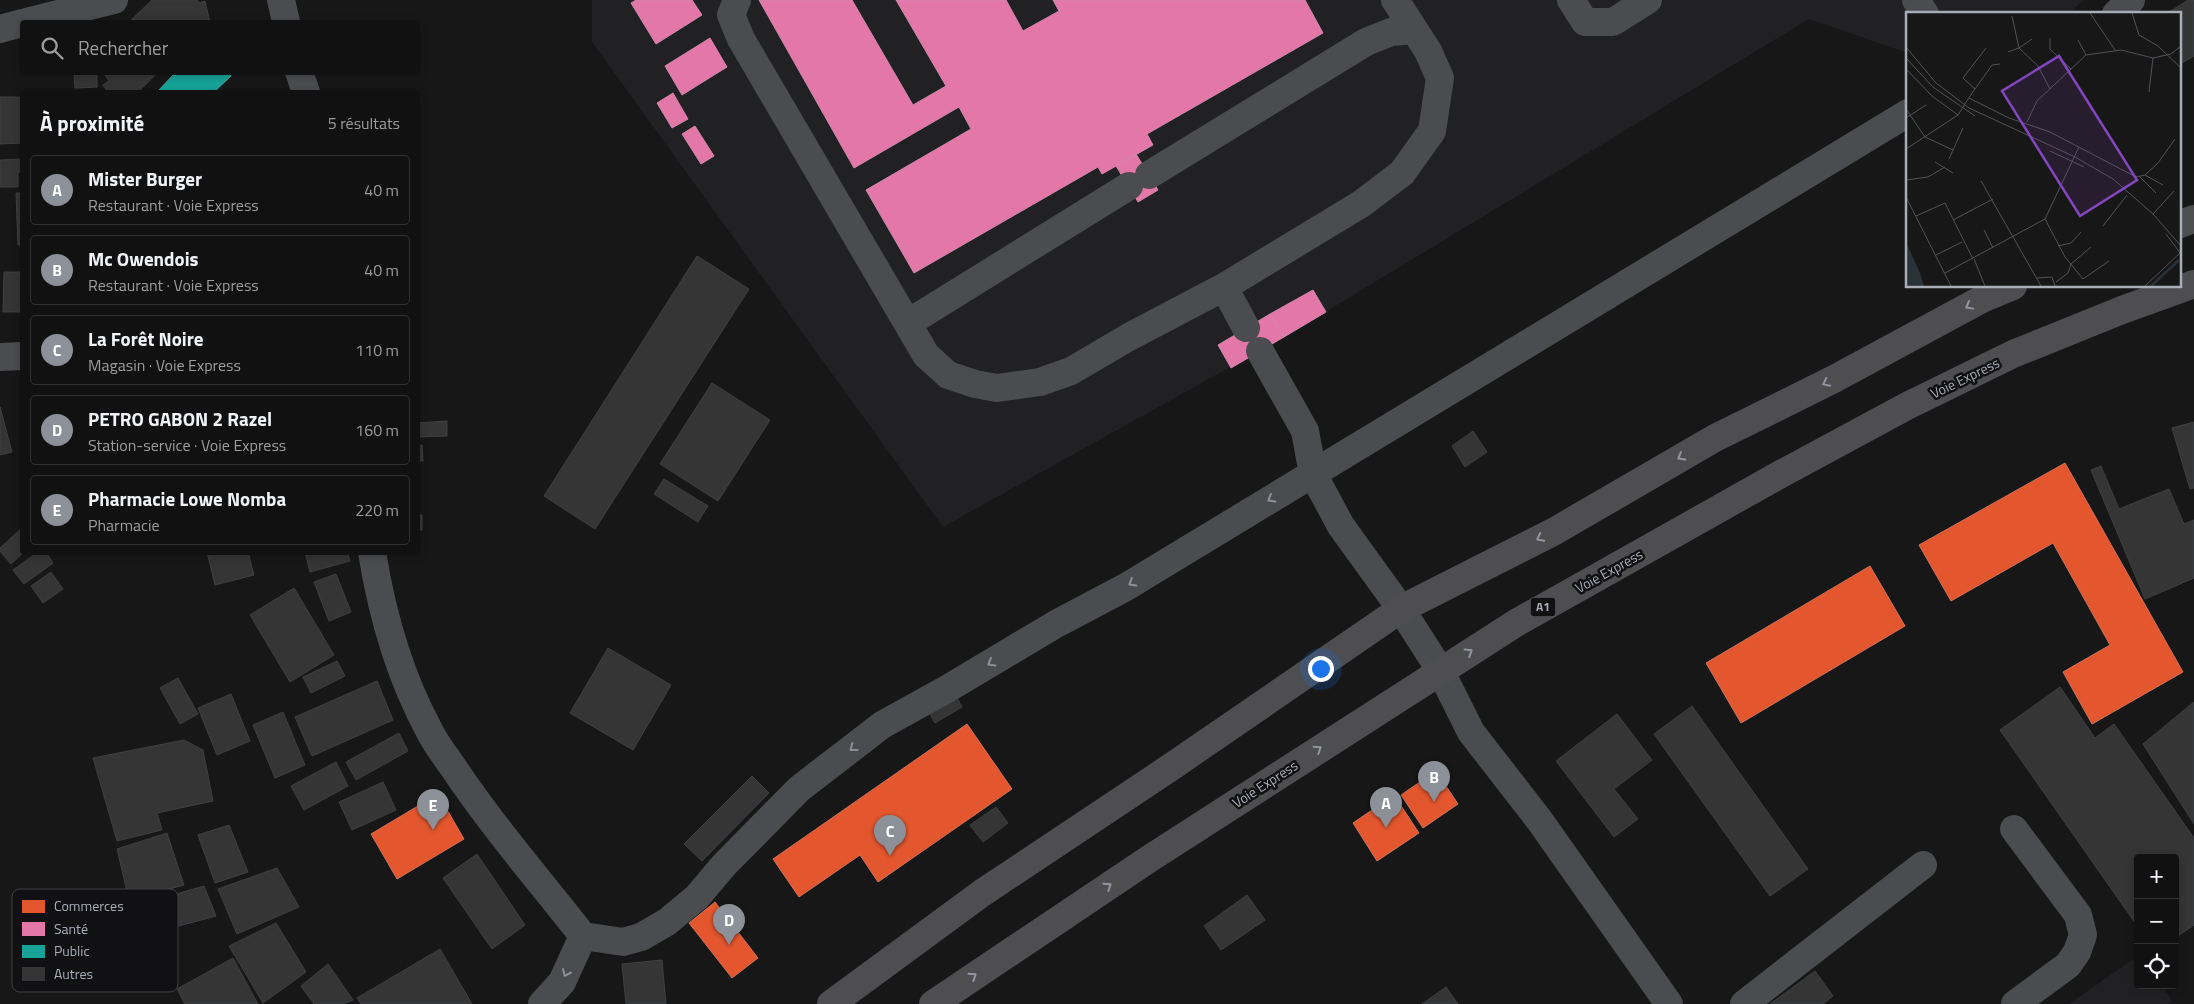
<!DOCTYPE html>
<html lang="fr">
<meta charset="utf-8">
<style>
:root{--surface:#111;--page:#1e1f1f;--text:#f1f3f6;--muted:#9c9d9f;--line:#303131;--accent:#8c9099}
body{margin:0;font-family:"Titillium Web",sans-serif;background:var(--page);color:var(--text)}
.controls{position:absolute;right:15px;bottom:15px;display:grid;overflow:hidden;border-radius:5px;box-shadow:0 2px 8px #0003}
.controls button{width:45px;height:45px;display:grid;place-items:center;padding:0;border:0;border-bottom:1px solid var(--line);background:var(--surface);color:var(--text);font:25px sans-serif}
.you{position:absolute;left:1320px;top:668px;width:18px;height:18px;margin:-12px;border:4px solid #fff;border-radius:50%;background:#1a73e8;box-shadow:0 0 0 8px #1a73e833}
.badge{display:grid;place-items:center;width:32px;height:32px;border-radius:50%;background:var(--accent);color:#fff;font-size:16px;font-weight:700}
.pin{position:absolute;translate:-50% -41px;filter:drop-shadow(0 1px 2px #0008)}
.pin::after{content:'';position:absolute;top:26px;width:18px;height:15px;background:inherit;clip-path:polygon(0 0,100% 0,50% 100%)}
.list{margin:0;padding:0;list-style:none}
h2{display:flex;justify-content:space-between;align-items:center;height:65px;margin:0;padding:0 20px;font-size:21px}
h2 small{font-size:16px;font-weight:400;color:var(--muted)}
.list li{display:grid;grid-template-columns:32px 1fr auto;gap:15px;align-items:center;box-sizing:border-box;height:70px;margin:0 10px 10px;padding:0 10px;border:1px solid var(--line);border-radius:5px}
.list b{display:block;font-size:19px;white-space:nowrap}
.list p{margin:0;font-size:16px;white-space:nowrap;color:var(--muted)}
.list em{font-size:16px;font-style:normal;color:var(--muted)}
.icon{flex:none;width:28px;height:28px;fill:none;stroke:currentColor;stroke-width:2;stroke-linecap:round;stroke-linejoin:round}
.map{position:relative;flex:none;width:2194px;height:1004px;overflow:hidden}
.search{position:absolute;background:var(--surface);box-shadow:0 2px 8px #0003;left:20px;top:20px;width:400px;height:55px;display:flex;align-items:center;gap:12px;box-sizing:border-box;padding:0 18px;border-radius:5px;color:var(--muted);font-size:19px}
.panel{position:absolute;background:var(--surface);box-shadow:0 2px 8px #0003;left:20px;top:90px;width:400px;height:465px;border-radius:5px}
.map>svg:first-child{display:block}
.built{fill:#212123}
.shops{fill:#e4572e;stroke:#d27157}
.health{fill:#e377a8;stroke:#d187ad}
.public{fill:#17a398;stroke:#42a6a2}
.building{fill:#353536;stroke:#3f4043}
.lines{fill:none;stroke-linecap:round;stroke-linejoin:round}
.minor{stroke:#4b4c50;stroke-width:28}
.highway{stroke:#4e4e51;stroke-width:28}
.oneway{stroke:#92959e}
.oneway2{stroke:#8c9099}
.labels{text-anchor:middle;stroke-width:5;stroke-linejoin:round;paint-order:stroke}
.shield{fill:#111113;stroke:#7b7e86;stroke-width:1}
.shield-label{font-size:12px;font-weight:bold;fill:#a8adb8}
.street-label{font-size:14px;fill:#a8adb8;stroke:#111113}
.inset-river{fill:none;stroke:#2a3239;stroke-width:2.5}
.inset-road{fill:none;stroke:#515357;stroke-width:1}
.view{fill:#8446be;fill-opacity:0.15;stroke:#8446be;stroke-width:2.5}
.inset-edge{fill:none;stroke:#a8adb8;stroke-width:2.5}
.key{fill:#111113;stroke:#3e4045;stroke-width:1}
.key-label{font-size:14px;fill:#a8adb8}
</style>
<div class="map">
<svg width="2194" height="1004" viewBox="0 0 2194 1004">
<rect width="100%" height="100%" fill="#171717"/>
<path class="built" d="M 592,0 L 2084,0 L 2068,14 L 1908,14 L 1908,53 L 1809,19 L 1284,337 L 943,527 L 592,42 Z
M 2138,956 L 2138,985 L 2162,985 L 2172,1001 L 2168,1004 L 2069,1004 Z"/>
<path class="shops" d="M 2065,463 L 2183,672 L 2092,724 L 2063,672 L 2110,645 L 2053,543 L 1951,601 L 1919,545 Z
M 1870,566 L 1905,626 L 1741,723 L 1706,663 Z
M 967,724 L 1012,789 L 878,882 L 860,855 L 799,897 L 773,859 Z
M 1436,771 L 1458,804 L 1423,828 L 1401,795 Z
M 438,794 L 464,839 L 397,879 L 371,834 Z
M 1394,795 L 1419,833 L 1377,861 L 1353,823 Z
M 715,902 L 758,958 L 732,978 L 689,923 Z"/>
<path class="health" d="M 636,0 L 692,0 L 702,15 L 656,44 L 631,3 Z
M 759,0 L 852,0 L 913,105 L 946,86 L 896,0 L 1006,0 L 1023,31 L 1059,11 L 1053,0 L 1305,0 L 1323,33 L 1147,134 L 1153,145 L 1102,174 L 1098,167 L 914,273 L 866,190 L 971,129 L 959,107 L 854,168 Z
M 710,38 L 727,67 L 682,95 L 665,66 Z
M 673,93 L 688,119 L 672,128 L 657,103 Z
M 695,126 L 714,156 L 701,164 L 682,134 Z
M 1136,154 L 1158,190 L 1138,202 L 1116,166 Z
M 1313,290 L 1326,312 L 1284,337 L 1270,314 Z
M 1270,314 L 1284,337 L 1231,368 L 1218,345 Z"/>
<path class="public" d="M 176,72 L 229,72 L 231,76 L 214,92 L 157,92 Z"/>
<path class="building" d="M 152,0 L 197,0 L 199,3 L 205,1 L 210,22 L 129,22 Z
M 2188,0 L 2194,0 L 2194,56 L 2180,64 L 2180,14 L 2166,14 Z
M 74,72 L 97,72 L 97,87 L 75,88 Z
M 103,72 L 158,72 L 140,90 L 142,92 L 108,92 L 103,85 L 109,81 Z
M 0,97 L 22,97 L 22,143 L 0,144 Z
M 22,159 L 22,172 L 18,172 L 18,187 L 0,187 L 0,160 Z
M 16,193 L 22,193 L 22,245 L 18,245 Z
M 697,256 L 749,289 L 595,529 L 544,496 Z
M 4,272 L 22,272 L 22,312 L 3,312 Z
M 712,383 L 770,420 L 718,501 L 660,464 Z
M 0,407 L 12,452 L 0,455 Z
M 447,421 L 447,436 L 418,437 L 418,423 Z
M 2194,422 L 2194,488 L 2190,489 L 2172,428 Z
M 1473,431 L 1487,452 L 1465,467 L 1452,446 Z
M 422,445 L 423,461 L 418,461 L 418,446 Z
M 2101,466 L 2119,509 L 2169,489 L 2184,524 L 2194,520 L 2194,578 L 2145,599 L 2091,470 Z
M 664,479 L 708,506 L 698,522 L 654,494 Z
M 418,515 L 422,515 L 422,530 L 418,530 Z
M 22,528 L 24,552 L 11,564 L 0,551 L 0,548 Z
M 38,552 L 46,552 L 53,563 L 24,584 L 13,570 Z
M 207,552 L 248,552 L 254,575 L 215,585 Z
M 305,552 L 347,552 L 350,561 L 310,572 Z
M 51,572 L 63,589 L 43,603 L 31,586 Z
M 336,574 L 351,612 L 329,621 L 314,582 Z
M 294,588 L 334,655 L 290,682 L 250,615 Z
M 608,648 L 671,685 L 633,750 L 570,713 Z
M 337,661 L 345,676 L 311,693 L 303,677 Z
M 178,678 L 198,714 L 180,724 L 160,688 Z
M 377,681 L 393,720 L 312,756 L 295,717 Z
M 2060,687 L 2095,738 L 2114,724 L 2194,838 L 2194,925 L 2175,938 L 2175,858 L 2138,858 L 2138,927 L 2000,730 Z
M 231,694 L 250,741 L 217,755 L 198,708 Z
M 955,694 L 962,707 L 935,723 L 928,710 Z
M 2194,702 L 2194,824 L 2143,744 Z
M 1692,706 L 1808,869 L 1770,896 L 1654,734 Z
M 283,712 L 305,765 L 275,778 L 253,725 Z
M 1617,714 L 1652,760 L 1614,789 L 1638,819 L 1614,837 L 1556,761 Z
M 399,733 L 408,751 L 356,780 L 346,762 Z
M 184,740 L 203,750 L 213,801 L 157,813 L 162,830 L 117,841 L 93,758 Z
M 336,762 L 348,786 L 304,810 L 291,786 Z
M 752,776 L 769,793 L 702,861 L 684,844 Z
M 383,782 L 396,810 L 352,830 L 339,802 Z
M 996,807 L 1008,823 L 983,842 L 970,825 Z
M 229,825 L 248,872 L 215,883 L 198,835 Z
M 167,833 L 184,885 L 129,900 L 117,849 Z
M 477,854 L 525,925 L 492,949 L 443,878 Z
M 277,868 L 299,907 L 237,934 L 218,889 Z
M 204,886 L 216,916 L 164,930 L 155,900 Z
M 1247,895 L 1265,920 L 1221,950 L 1204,926 Z
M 276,923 L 306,972 L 263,1003 L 229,946 Z
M 440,949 L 472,1004 L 361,1004 L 357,998 Z
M 233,958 L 258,1004 L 185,1004 L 177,989 Z
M 662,960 L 666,1004 L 626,1004 L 622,964 Z
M 328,964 L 353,1000 L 343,1004 L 314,1004 L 301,986 Z
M 1815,971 L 1833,996 L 1823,1004 L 1770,1004 Z
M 1446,987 L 1458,1004 L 1422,1004 Z"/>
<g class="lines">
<path class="minor" d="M 281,0 L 286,22
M 737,0 L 731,15 L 741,39 L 926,355 L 948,375 L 975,384 L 997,388 L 1040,382 L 1071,371 L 1129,337 L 1224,287 L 1361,204 L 1402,173 L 1432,131 L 1440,78 L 1428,51 L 1395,0
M 1571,0 L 1585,22 L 1613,22 L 1648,0
M 1916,0 L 1925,14
M 2116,14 L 2131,0
M 26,22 L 114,0
M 0,29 L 22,23
M 299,72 L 306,92
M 1149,175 L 1366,42 L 1391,32 L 1414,30
M 1224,287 L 1246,328
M 908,323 L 1129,186
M 1260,351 L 1305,431 L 1313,474 L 1341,526 L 1401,609 L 1440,670 L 1471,732 L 1540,821 L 1669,1004
M 0,357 L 22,356
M 372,552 C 382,615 400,677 430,732 C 437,746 447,758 455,770 C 494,828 540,881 583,936 L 623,942 L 641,937 L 667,922 L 697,897 L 724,865 L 799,789 L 882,725 L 947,689 L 1056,624 L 1126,587 L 1908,113
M 2014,829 L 2078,915 L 2083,935 L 2077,952 L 2068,965 L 2015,1004
M 542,1004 L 562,982 L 583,936
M 1744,1004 L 1923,865"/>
<path class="highway" d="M 2180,224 L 2194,219
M 831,1004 L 982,893 L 1174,765 L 1401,609 L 1555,531 L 1715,438 L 1834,379 L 1984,298 L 2013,286
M 933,1004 L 1149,859 L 1516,623 L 1779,475 L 1907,406 L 2013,354 L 2122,310 L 2194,284"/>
</g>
<defs><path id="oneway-chevron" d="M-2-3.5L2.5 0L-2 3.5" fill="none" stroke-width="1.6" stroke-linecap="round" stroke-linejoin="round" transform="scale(1.25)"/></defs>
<g class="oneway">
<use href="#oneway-chevron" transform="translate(1969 306) rotate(151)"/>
<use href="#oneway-chevron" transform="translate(1826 383) rotate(154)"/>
<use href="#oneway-chevron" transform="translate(1681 457) rotate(150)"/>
<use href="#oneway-chevron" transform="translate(1540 538) rotate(153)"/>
<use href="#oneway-chevron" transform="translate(1469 652) rotate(-32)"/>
<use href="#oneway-chevron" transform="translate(1318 749) rotate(-33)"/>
<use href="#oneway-chevron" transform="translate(1108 886) rotate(-34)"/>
<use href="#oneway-chevron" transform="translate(973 976) rotate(-34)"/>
</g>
<g class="oneway2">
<use href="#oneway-chevron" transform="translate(1271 499) rotate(149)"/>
<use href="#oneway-chevron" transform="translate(1132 583) rotate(149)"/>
<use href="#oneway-chevron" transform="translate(991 663) rotate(149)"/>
<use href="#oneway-chevron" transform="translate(853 748) rotate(143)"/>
<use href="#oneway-chevron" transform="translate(566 973) rotate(114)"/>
</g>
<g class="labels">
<rect class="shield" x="1530.5" y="597.5" width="25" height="19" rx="4"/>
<g class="shield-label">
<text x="1543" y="611">A1</text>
</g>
<g class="street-label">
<text transform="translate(1965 378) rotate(-26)" y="5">Voie Express</text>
<text transform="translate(1609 571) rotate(-29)" y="5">Voie Express</text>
<text transform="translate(1265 784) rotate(-33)" y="5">Voie Express</text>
</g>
</g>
<g transform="translate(1906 12)">
<rect width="275" height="275" fill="#171717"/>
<path d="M 0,230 L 14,261 L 18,274 L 0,274 Z" fill="#2a3239"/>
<path class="inset-river" d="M 245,274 L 273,248"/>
<path class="inset-road" d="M 184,1 L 209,38M 226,1 L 233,23 L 252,34 L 275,56M 106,4 L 113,36 L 126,27M 144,26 L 144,37 L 165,57M 172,28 L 180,43M 0,35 L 30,71 L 63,96 L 169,145 L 207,167 L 247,202 L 275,234M 102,40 L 113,36 L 132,54 L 144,77M 0,46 L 27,75 L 69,104M 0,57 L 26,84 L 52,103M 69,77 L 57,66 L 80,36M 243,80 L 247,46M 63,86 L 103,106 L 144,120 L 230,165 L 239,163 L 252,151 L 269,127M 62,87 L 86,53 L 94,52M 0,97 L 19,125 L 47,138M 0,106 L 20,93M 121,110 L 131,89 L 180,43 L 215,38 L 247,46 L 265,42 L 275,34M 0,137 L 52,103 L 62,87M 144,139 L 178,155M 43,147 L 57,116M 29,150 L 47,161M 239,163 L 257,173M 234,165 L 250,181M 0,168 L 22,165 L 39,155M 75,169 L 135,274M 0,185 L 45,274M 247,202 L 268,179M 10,204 L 39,191 L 67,247M 139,207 L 159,245 L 177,267 L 203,249M 47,208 L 87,187M 197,214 L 221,183M 78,218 L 87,236M 260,222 L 275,242M 152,234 L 165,231 L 175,220M 30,243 L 56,230M 68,247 L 79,274M 39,261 L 139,207 L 173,135M 131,266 L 146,265 L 149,274M 150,270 L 162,261 L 165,252 L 185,235M 239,274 L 274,241"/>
<path class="view" d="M 153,44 L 231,168 L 174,204 L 96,79 Z"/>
<rect width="275" height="275" class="inset-edge"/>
</g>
<rect x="12" y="889" width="166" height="103" rx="8" class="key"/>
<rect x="22" y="900" width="23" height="13" fill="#e4572e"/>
<rect x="22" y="922" width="23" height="14" fill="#e377a8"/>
<rect x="22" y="945" width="23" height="13" fill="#17a398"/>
<rect x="22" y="967" width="23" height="14" fill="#353536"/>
<g class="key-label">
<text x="54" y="911">Commerces</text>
<text x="54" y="934">Santé</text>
<text x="54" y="956">Public</text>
<text x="54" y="979">Autres</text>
</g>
</svg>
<div class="controls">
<button>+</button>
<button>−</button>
<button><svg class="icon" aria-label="locate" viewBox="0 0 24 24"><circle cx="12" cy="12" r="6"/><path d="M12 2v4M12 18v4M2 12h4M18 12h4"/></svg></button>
</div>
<div class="you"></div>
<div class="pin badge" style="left:1386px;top:828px">A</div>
<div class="pin badge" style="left:1434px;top:802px">B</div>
<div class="pin badge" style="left:890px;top:856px">C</div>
<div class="pin badge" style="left:729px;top:945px">D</div>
<div class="pin badge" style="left:433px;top:830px">E</div>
<div class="search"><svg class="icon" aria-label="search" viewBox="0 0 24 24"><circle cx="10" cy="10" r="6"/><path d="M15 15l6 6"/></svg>Rechercher</div>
<section class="panel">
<h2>À proximité<small>5 résultats</small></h2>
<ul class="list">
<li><span class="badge">A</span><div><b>Mister Burger</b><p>Restaurant · Voie Express</p></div><em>40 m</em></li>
<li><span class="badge">B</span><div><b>Mc Owendois</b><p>Restaurant · Voie Express</p></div><em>40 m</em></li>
<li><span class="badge">C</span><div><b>La Forêt Noire</b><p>Magasin · Voie Express</p></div><em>110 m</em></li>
<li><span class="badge">D</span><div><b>PETRO GABON 2 Razel</b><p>Station-service · Voie Express</p></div><em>160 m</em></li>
<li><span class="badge">E</span><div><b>Pharmacie Lowe Nomba</b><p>Pharmacie</p></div><em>220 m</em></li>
</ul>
</section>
</div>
